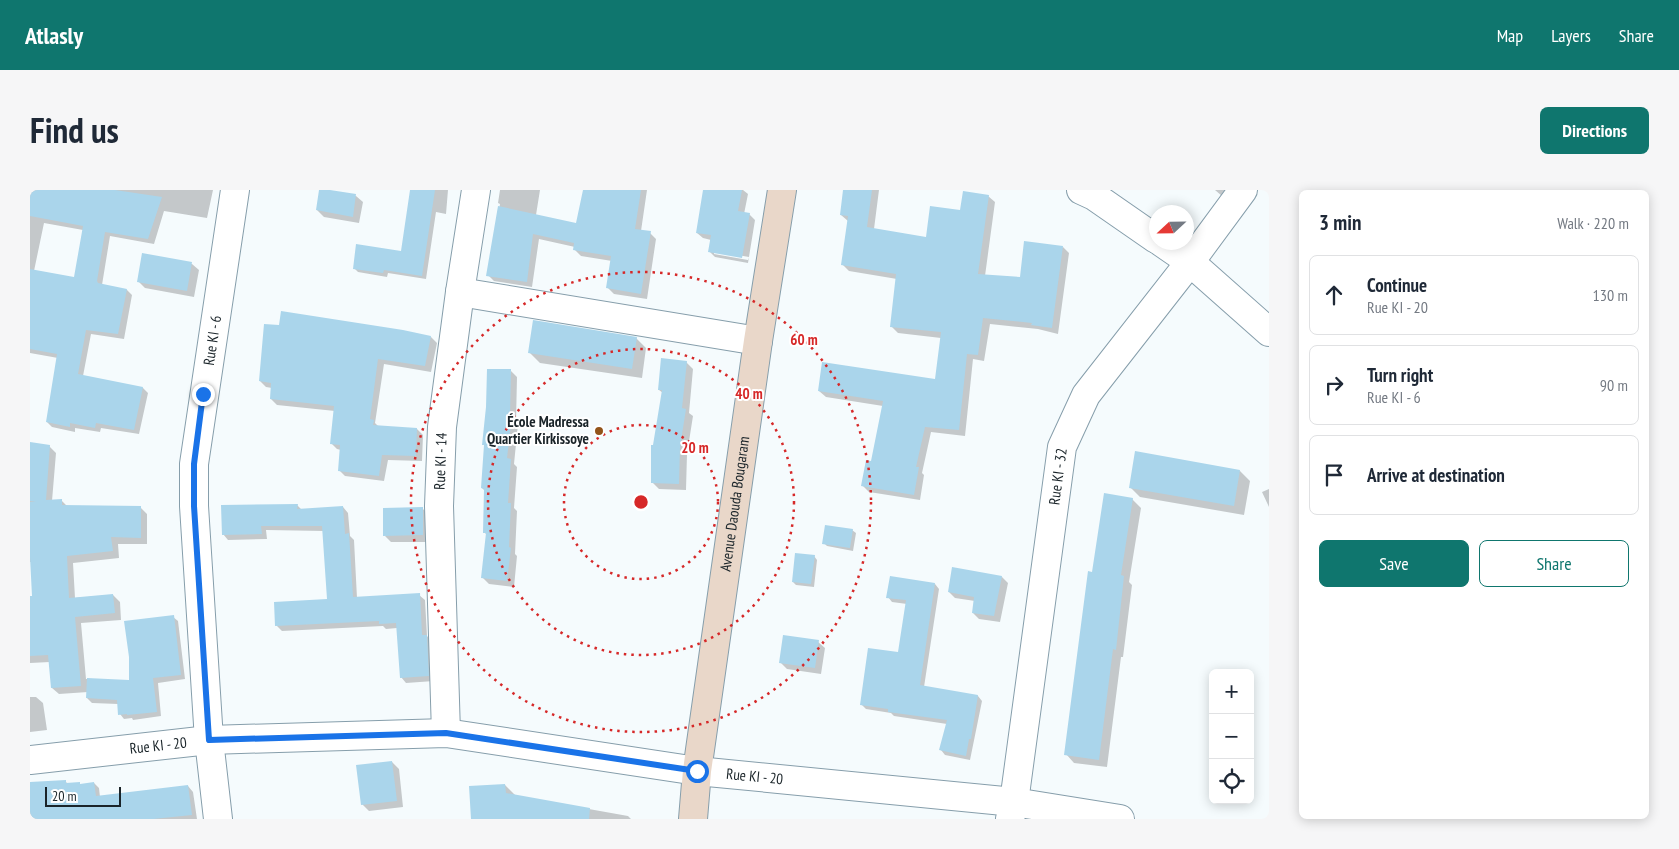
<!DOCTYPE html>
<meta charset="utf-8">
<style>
:root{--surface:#fff;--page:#f6f6f7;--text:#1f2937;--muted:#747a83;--line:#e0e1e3;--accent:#0f766e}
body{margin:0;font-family:"PT Sans Narrow",sans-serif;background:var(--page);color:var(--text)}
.controls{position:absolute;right:15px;bottom:15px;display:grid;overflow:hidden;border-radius:8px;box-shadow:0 2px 12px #0003}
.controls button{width:45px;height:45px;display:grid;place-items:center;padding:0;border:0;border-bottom:1px solid var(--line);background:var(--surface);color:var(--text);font:25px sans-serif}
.compass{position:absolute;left:1119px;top:15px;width:45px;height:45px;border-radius:50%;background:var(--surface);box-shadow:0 2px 12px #0003;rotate:248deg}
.scale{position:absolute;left:15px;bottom:12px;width:76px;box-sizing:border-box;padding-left:5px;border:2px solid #1a2429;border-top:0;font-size:14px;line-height:18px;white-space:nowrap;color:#1a2429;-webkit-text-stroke:4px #fff;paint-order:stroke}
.stop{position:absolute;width:15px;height:15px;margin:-11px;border:4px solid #1a73e8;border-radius:50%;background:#fff}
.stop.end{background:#1a73e8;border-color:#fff;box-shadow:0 1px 5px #0008}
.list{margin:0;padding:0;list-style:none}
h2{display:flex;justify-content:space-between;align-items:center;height:65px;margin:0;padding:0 20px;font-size:21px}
h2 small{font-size:16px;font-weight:400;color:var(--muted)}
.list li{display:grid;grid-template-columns:32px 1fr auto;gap:15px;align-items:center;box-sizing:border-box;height:80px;margin:0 10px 10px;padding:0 10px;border:1px solid var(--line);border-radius:8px}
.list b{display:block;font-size:19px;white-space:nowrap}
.list p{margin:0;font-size:16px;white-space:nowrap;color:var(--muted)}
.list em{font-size:16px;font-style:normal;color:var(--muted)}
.actions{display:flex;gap:10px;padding:15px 20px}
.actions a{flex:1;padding:11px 0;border:1px solid var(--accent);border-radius:8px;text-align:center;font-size:18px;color:var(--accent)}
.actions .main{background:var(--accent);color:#fff}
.icon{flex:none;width:28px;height:28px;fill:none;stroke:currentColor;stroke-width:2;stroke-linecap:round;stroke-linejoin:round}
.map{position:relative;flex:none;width:1239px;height:629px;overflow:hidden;border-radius:8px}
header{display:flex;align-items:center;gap:30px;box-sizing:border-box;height:70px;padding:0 25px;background:var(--accent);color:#fff}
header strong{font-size:24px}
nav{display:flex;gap:28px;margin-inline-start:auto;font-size:18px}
.intro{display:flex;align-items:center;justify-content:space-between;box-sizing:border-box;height:120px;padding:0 30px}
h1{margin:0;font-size:35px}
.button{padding:12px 22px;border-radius:8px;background:var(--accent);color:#fff;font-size:18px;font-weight:700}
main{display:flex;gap:30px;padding:0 30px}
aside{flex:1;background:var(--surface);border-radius:8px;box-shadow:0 2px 12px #0003}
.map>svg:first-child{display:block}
.shadow{fill:#0003;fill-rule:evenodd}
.building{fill:#aad5eb}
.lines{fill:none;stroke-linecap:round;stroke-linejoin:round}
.street-casing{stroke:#869eab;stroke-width:30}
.secondary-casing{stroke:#869eab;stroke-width:30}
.street{stroke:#fff;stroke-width:28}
.secondary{stroke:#e9d7c9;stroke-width:28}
.route{stroke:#1a73e8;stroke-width:6}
.ring{fill:none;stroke:#d62828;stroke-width:2.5;stroke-dasharray:2.5 5}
.poi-dot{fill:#92541a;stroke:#fff;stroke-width:2}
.labels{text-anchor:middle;stroke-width:4;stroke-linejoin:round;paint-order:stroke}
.street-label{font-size:15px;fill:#1a2429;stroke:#fff}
.poi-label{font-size:15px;font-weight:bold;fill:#1a2429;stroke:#fff;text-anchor:end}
.centre{fill:#d62828;stroke:#fff;stroke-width:2.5}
.ring-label{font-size:15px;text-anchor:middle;font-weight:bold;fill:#d62828;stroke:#fff;stroke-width:4;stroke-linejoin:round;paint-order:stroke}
</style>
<header>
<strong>Atlasly</strong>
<nav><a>Map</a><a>Layers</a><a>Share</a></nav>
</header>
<div class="intro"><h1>Find us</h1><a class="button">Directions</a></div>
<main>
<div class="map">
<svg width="1239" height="629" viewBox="0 0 1239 629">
<rect width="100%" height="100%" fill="#f5fbfd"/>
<path class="shadow" d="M 0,0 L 183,0 L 177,28 L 134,21 L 124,54 L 80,46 L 72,95 L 97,100 L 102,105 L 94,149 L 61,144 L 53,186 L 113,198 L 118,203 L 109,244 L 71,238 L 70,242 L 45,238 L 45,242 L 22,237 L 17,232 L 28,168 L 0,163 ZM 14,33 L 53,40 L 45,88 L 4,81 Z
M 290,0 L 326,6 L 333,12 L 329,33 L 294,27 L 287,20 Z
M 382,0 L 418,0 L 416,24 L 406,22 L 396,89 L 358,83 L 357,87 L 328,82 L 324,78 L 372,62 Z
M 470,0 L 510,0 L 506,25 L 549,35 L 554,0 L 617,0 L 611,41 L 620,43 L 626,49 L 617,109 L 584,104 L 578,98 L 582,71 L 551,66 L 545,60 L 545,57 L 509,49 L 502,97 L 464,91 L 458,85 L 470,14 L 468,13 Z
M 674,0 L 713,0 L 718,4 L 714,24 L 719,24 L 725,30 L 718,73 L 685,67 L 679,61 L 681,50 L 673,48 L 667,43 ZM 684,61 L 719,67 L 718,70 L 684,64 Z
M 815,0 L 849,0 L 844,39 L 897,48 L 931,22 L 958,6 L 965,12 L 955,86 L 991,89 L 1033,57 L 1039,63 L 1028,144 L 1008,139 L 960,134 L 954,171 L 943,169 L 935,246 L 901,242 L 892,283 L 894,285 L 890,310 L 839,302 L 833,296 L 842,272 L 853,216 L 796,207 L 789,201 L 906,190 L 911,148 L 868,143 L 862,137 L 867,89 L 819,81 L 812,74 L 818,31 L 811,25 Z
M 1185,0 L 1207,0 L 1199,12 Z
M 113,65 L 162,74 L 169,80 L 164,107 L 115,98 L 109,92 Z
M 401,147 L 407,153 L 401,182 L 354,174 L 345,233 L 349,237 L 387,239 L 393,245 L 392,271 L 358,270 L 354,291 L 315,286 L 309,280 L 311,260 L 307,259 L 301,253 L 305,221 L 247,215 L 241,209 L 242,198 L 236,197 L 230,191 Z
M 606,148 L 616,158 L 612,188 L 510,173 L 500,163 Z
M 656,172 L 663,179 L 659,223 L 663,226 L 657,264 L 656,300 L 629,299 L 622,292 L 624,256 L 633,203 L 629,200 Z
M 481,181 L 487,187 L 486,232 L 488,234 L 484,274 L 487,277 L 484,318 L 487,321 L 485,364 L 487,366 L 484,397 L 459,394 L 452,387 L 457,345 L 454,342 L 455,301 L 452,298 Z
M 0,253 L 19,256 L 26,263 L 22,311 L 31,310 L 37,316 L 110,317 L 117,324 L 117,354 L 88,354 L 89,368 L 43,373 L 45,408 L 83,405 L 90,412 L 91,430 L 51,433 L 56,489 L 101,492 L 143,427 L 148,431 L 155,489 L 128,493 L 131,526 L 103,530 L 102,528 L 94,529 L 90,524 L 88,514 L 62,513 L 57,508 L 58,502 L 29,504 L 22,498 L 20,472 L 0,473 L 0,407 L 4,407 L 2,372 L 0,372 Z
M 1210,281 L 1220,291 L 1214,325 L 1110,307 L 1100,297 Z
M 1239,299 L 1239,317 L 1232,302 Z
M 1102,309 L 1111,318 L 1099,392 L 1102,395 L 1093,467 L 1091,467 L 1077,577 L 1044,573 L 1036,564 L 1063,383 Z
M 267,315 L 272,320 L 313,317 L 318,323 L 320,346 L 324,350 L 327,408 L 389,405 L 395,410 L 397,446 L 402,452 L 404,491 L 376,493 L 371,487 L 367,438 L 356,439 L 353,436 L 252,441 L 246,435 L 298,410 L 294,341 L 236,340 L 237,349 L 198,350 L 193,344 Z
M 392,318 L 399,325 L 400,352 L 361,352 L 355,346 Z
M 822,340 L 826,343 L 823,361 L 797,356 L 794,353 Z
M 784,366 L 787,370 L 784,397 L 766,395 L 763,392 Z
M 972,387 L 978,393 L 970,432 L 949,429 L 943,423 L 945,411 L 925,408 L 919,402 Z
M 905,394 L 909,399 L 894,497 L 948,506 L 952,511 L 940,570 L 915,565 L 911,560 L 917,534 L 864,526 L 861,523 L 836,519 L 831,514 L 869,463 L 877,414 L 862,412 L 858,407 Z
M 788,452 L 795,458 L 791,484 L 757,479 L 751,473 Z
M 0,507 L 6,507 L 13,513 L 17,540 L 0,542 Z
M 362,572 L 369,579 L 373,617 L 339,621 L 332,614 Z
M 35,591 L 38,594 L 49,593 L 51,595 L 64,593 L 69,598 L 70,607 L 158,596 L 163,602 L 167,629 L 0,629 L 0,593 Z
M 475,595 L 486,606 L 598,626 L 601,629 L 443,629 L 440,597 Z"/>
<path class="building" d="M 0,0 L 85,0 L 132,7 L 118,49 L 75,42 L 67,91 L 68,93 L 97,99 L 88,144 L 56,140 L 48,184 L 113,197 L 104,240 L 66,233 L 65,238 L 40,233 L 40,237 L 16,232 L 27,164 L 0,159 L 0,79 L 44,87 L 53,36 L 0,26 Z
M 289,0 L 300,0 L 326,4 L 323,27 L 286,20 Z
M 380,0 L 405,0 L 392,86 L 354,80 L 353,83 L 323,79 L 326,54 L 371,61 Z
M 553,0 L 611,0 L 605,39 L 621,41 L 611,104 L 576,98 L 581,66 L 543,60 L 544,53 L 503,44 L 497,92 L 456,86 L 468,16 L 546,33 Z
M 673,0 L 712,0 L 708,21 L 720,23 L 712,68 L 678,62 L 681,45 L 666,43 Z
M 813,0 L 842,0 L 837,37 L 896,47 L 900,16 L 930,20 L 933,1 L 959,5 L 948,84 L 990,87 L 994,51 L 1033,56 L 1022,138 L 1001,135 L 1002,133 L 953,128 L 948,165 L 937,164 L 929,240 L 895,237 L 886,277 L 889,277 L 884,305 L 831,296 L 836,270 L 841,271 L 853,211 L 788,201 L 792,172 L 905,189 L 911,142 L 860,137 L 866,84 L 811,75 L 818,26 L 810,25 Z
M 112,63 L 162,72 L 157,101 L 107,92 Z
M 251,121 L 373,140 L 401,146 L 395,176 L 348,169 L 340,229 L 344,230 L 343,235 L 387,238 L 386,266 L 352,265 L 349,286 L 308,281 L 310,255 L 300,254 L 304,216 L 240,209 L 241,193 L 229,191 L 234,134 L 249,135 Z
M 503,130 L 607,147 L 602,179 L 498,163 Z
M 631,168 L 657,171 L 652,218 L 656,219 L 650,257 L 649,294 L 621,293 L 621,255 L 623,255 L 632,200 L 628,200 Z
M 457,179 L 481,179 L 480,226 L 482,226 L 477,268 L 481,269 L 478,313 L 481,313 L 479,357 L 481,358 L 477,391 L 451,388 L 456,343 L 453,343 L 454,299 L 451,298 L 454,255 L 452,255 L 456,217 Z
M 0,252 L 20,255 L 16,310 L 32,309 L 32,315 L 111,316 L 111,348 L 81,347 L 83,361 L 37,366 L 39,408 L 83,404 L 85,423 L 45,427 L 51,496 L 21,498 L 18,465 L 0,466 L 0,406 L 2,406 L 0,367 L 0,312 L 6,311 L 0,311 Z
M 1105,261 L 1210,280 L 1204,316 L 1099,298 Z
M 1074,303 L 1103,308 L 1091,385 L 1094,386 L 1086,460 L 1083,459 L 1069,570 L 1034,565 L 1058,381 L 1062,382 Z
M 268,314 L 267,319 L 313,316 L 315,344 L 319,343 L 323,407 L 390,403 L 392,445 L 397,445 L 399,486 L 370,488 L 366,433 L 349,434 L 349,431 L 245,436 L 244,412 L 297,409 L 292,336 L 231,336 L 232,344 L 192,345 L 191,315 Z
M 393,317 L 393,345 L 353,346 L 353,318 Z
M 795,335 L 823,339 L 820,358 L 792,354 Z
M 765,363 L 785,365 L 781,394 L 762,392 Z
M 922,377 L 972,386 L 964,426 L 942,423 L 944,407 L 918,402 Z
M 860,386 L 905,393 L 890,495 L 948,505 L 941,549 L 939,549 L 936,566 L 909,560 L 917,530 L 858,522 L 858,519 L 830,515 L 838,458 L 868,462 L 876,410 L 856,408 Z
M 144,425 L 151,485 L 123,488 L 127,522 L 97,525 L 97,524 L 88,525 L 87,510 L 56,508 L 57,488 L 99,490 L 99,467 L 94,431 Z
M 753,445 L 789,450 L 785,478 L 749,473 Z
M 362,571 L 367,611 L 331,615 L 326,575 Z
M 36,590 L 36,593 L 50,592 L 50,594 L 64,592 L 66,606 L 158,595 L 162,625 L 123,629 L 0,629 L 0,592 Z
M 475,594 L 476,603 L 560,618 L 559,629 L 441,629 L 439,596 Z"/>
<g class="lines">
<g class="street-casing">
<g id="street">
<path d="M 1051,0 L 1064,6 L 1126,49"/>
<path d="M 1131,52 L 1160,72 L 1239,142"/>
<path d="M 430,102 L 728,151"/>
<path id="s1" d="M 416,543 L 409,316 L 412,237 L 430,102 L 446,0"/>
<path id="s2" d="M 0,570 L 179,550 L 416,543 L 667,581 L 984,612 L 1090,629"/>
<path id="s3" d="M 188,629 L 179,550 L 164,316 L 164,274 L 205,0"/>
<path id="s4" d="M 980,629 L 984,612 L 1032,257 L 1056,205 L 1160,72 L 1213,0"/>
</g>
</g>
<g class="secondary-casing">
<g id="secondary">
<path id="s5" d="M 663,629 L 667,581 L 728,151 L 752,0"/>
</g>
</g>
<use href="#street" class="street"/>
<use href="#secondary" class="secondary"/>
</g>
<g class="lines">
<path class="route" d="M 173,204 L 164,274 L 164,316 L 179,550 L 416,543 L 667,581"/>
</g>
<g class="ring">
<circle cx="611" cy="312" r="77"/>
<circle cx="611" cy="312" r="153"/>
<circle cx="611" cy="312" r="230"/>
</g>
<circle class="poi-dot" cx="569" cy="241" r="5"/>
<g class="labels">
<g class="street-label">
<text dy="5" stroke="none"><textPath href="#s3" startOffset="481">Rue KI - 6</textPath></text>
<text dy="5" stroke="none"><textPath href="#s1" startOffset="272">Rue KI - 14</textPath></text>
<text dy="5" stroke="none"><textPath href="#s4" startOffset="346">Rue KI - 32</textPath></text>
<text dy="5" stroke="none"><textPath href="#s5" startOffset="318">Avenue Daouda Bougaram</textPath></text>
<text dy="5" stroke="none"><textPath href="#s2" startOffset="129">Rue KI - 20</textPath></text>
<text dy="5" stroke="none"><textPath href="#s2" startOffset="729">Rue KI - 20</textPath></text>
</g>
<g class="poi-label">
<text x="559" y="237">École Madressa<tspan x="559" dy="17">Quartier Kirkissoye</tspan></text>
</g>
</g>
<circle cx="611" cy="312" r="8" class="centre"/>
<g class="ring-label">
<text x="774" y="155">60 m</text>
<text x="719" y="209">40 m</text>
<text x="665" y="263">20 m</text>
</g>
</svg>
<div class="controls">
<button>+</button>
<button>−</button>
<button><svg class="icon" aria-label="locate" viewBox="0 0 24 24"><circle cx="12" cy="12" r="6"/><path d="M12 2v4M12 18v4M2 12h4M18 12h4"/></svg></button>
</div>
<svg class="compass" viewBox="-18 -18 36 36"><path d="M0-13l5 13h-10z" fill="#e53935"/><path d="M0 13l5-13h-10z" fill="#747a83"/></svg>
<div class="scale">20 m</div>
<div class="stop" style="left:667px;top:581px"></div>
<div class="stop end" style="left:173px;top:204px"></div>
</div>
<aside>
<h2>3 min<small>Walk · 220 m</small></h2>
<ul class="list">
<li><svg class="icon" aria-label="ahead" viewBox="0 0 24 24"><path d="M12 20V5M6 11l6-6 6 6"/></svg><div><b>Continue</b><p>Rue KI - 20</p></div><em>130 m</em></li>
<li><svg class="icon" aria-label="right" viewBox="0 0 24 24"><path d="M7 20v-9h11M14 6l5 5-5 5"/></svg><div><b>Turn right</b><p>Rue KI - 6</p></div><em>90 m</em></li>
<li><svg class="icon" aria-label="arrive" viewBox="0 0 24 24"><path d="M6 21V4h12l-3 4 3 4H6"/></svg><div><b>Arrive at destination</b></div></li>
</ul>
<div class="actions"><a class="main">Save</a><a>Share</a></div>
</aside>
</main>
